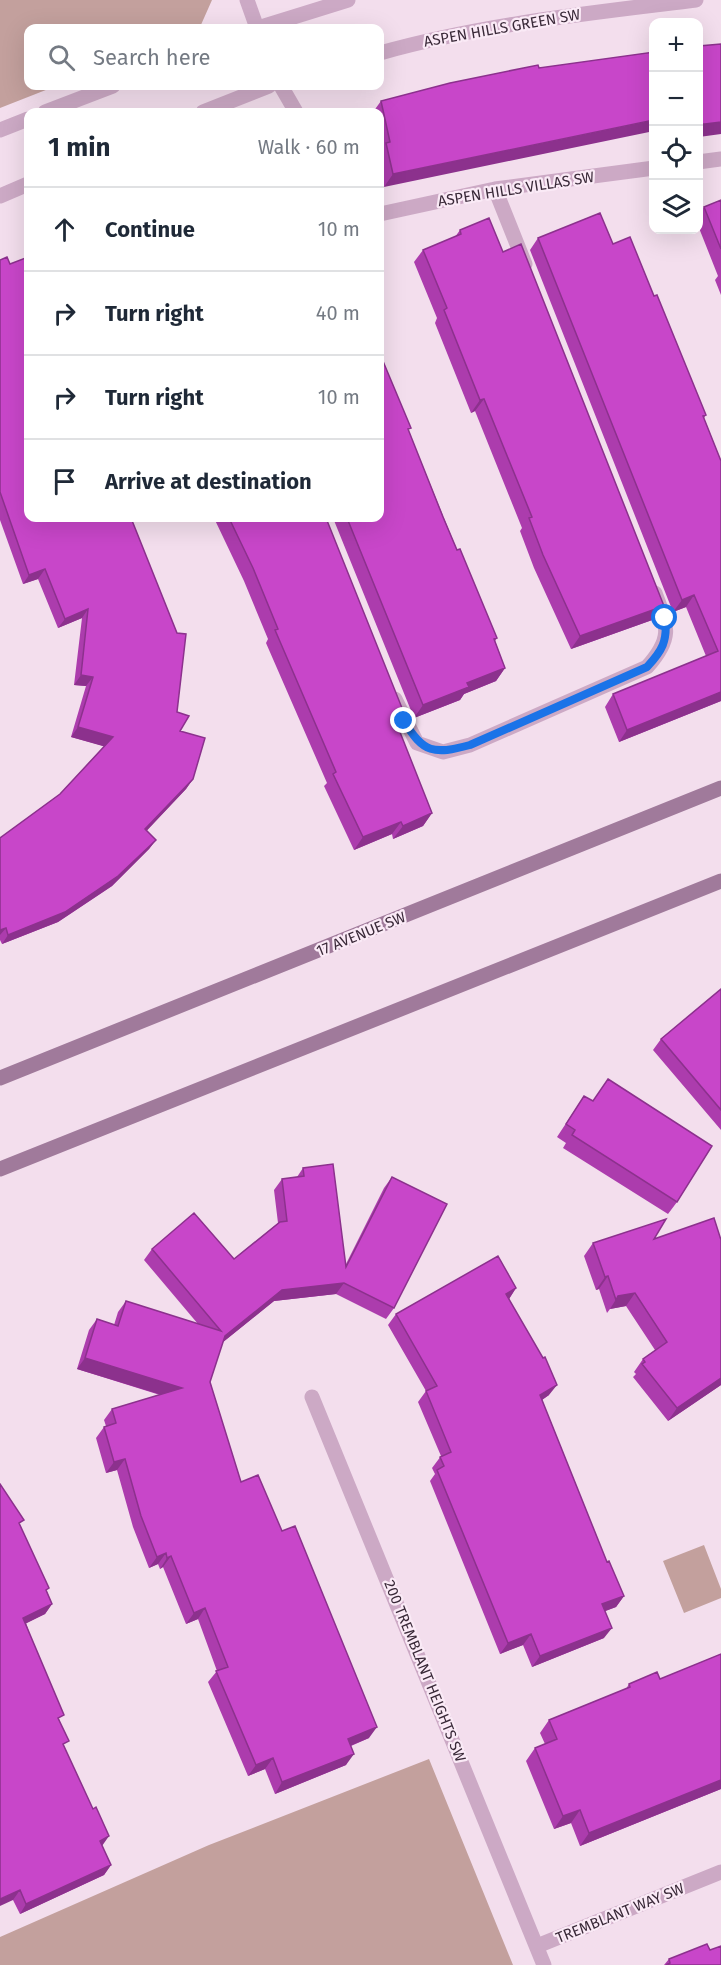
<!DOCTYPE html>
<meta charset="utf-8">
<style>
:root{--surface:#fff;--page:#f6f6f7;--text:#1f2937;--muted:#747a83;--line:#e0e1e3}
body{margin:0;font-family:"Fira Sans",sans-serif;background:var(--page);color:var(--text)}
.controls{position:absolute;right:18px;top:18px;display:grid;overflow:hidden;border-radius:12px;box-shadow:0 6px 24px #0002}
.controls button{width:54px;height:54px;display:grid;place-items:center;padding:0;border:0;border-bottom:2px solid var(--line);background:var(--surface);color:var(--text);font:30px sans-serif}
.stop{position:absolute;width:18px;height:18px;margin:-14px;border:4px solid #1a73e8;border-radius:50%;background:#fff}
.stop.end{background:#1a73e8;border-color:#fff;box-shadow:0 2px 6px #0008}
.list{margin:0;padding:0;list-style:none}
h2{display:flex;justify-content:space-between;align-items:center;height:78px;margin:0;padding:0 24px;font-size:26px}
h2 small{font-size:20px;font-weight:400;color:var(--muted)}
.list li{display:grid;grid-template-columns:39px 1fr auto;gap:18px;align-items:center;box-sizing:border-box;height:84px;padding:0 24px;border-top:2px solid var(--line)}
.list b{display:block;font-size:22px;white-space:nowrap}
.list em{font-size:20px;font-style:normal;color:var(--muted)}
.icon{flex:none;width:33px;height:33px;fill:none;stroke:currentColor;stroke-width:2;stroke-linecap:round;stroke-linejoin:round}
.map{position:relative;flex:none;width:721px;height:1965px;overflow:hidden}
.search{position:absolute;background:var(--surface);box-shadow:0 6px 24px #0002;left:24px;top:24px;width:360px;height:66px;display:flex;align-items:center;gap:15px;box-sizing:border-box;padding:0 21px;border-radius:12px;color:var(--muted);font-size:22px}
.panel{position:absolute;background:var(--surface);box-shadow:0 6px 24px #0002;left:24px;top:108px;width:360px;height:414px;border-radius:12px}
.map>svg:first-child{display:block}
.green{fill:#c3a09d}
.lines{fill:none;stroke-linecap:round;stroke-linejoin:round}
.lane{stroke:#cca9c5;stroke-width:15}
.street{stroke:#cca9c5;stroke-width:15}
.secondary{stroke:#a07a9b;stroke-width:15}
.wall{fill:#ac3cad}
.shaded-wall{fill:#8c318d}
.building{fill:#c846c9;stroke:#8c318d;stroke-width:1.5}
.route{stroke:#1a73e8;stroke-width:8}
.labels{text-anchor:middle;stroke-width:4.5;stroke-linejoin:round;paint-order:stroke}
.street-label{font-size:15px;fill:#392938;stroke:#faeaf6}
</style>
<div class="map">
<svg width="721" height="1965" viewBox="0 0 721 1965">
<rect width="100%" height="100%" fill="#f3deed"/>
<path class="green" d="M 0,0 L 212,0 L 200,27 L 197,28 L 28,28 L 28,86 L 56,86 L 0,108 Z
M 704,1545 L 721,1589 L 721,1598 L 684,1613 L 663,1561 Z
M 429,1759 L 513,1965 L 0,1965 L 0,1937 L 209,1845 Z"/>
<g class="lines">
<path class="lane" d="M 281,86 L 296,112
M 698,162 L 721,159
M 495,189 L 525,264
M 380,214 L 495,189 L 654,168
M 395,699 L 417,743 L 443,752 L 470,745 L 647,667 C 673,638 668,627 655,593"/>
<path class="street" d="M 247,0 L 257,28
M 258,28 L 348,0
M 380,53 C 483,24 590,13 696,0
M 45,112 L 113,86
M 203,112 L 269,86
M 0,130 L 28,119
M 0,196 L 28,184
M 312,1397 L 544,1965
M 537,1946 L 721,1872"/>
<path class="secondary" d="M 0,1078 L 721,788
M 0,1169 L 721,881"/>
</g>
<path class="wall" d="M 538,65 L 384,187 L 380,168 L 380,112 L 373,112 L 381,101 Z
M 721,200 L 721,295 L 715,280 L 718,276 L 699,228 L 699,214 L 704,207 Z
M 460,230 L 503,252 L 664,606 L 655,619 L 571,649 L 534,568 L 520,531 L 522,528 L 475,411 L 471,413 L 435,323 L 437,318 L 414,262 L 423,250 L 455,237 Z
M 538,238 L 613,244 L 654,296 L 706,415 L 704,418 L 721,461 L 721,701 L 619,742 L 605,707 L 613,694 L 706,656 L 686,607 L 673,612 L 530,250 Z
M 0,260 L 28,518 L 177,712 L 180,731 L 193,779 L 186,789 L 146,831 L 156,840 L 149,849 L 112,886 L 58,922 L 2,944 L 0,940 L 0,838 L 60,794 L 104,746 L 71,737 L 86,686 L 74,685 L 82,618 L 58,628 L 38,579 L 23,584 L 0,520 Z
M 409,432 L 457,550 L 497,638 L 495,641 L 505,668 L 496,681 L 464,694 L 460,700 L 414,718 L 333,518 L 380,518 Z
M 214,518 L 326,518 L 396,724 L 432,813 L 423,826 L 393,839 L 392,834 L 354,850 L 324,786 L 327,783 L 266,643 L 268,639 L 244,581 Z
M 721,989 L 721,1130 L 653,1050 L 661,1039 Z
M 584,1096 L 677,1202 L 668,1214 L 563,1148 L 566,1143 L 557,1137 Z
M 303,1168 L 346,1264 L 384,1188 L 392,1177 L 394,1308 L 386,1319 L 336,1294 L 274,1301 L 223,1342 L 210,1382 L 241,1482 L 369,1738 L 351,1746 L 346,1765 L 275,1794 L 265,1769 L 248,1776 L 208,1682 L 217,1671 L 198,1619 L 186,1624 L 163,1567 L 160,1569 L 158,1564 L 149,1568 L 133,1527 L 117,1470 L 106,1473 L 96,1438 L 104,1427 L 106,1426 L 104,1420 L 112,1409 L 160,1395 L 77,1369 L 89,1330 L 97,1319 L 114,1325 L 118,1312 L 126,1301 L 198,1324 L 144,1260 L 152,1249 L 234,1259 L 278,1223 L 274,1190 L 282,1179 L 297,1177 Z
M 654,1239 L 721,1385 L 668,1421 L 633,1377 L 636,1374 L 634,1372 L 643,1359 L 655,1350 L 626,1306 L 610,1309 L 607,1313 L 599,1289 L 596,1290 L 584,1256 L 593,1243 Z
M 516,1288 L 509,1299 L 549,1395 L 542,1400 L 607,1562 L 624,1596 L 616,1607 L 605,1611 L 604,1638 L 532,1667 L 523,1645 L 500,1654 L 430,1481 L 435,1474 L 432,1468 L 441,1456 L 418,1402 L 426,1391 L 388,1325 L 396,1314 Z
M 20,1525 L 52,1604 L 45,1614 L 26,1623 L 60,1722 L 64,1747 L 102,1846 L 111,1865 L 104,1875 L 20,1914 L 13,1900 Z
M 721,1654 L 721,1789 L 580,1846 L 571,1823 L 554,1829 L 526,1761 L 535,1748 L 545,1744 L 540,1733 L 549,1720 L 626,1689 L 629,1684 L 660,1679 Z
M 710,1950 L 721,1965 L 664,1965 L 669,1959 Z"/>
<path class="shaded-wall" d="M 654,120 L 654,131 L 384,187 L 393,174 Z
M 721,122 L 721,134 L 699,137 L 699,124 Z
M 484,399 L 475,411 L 471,413 L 480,400 Z
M 45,569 L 38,579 L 23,584 L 29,575 Z
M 694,595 L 686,607 L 673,612 L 682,600 Z
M 664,606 L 655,619 L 571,649 L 580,636 Z
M 88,609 L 82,618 L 58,628 L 65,619 Z
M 505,668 L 496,681 L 464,694 L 460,700 L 414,718 L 423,705 L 467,683 Z
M 81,675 L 93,677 L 86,686 L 74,685 Z
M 721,692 L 721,701 L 619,742 L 627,730 Z
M 404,713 L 395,726 L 394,717 Z
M 78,727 L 113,737 L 106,747 L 71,737 Z
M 193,779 L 186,789 L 139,839 L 145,829 Z
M 432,813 L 423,826 L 393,839 L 403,826 Z
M 401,822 L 392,834 L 354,850 L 363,837 Z
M 156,840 L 149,849 L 112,886 L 58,922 L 2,944 L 8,935 Z
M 6,928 L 0,935 L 0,930 Z
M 608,1276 L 599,1289 L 596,1290 L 605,1277 Z
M 344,1283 L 336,1294 L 274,1301 L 217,1347 L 225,1336 L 282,1290 Z
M 516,1288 L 509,1299 L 506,1294 Z
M 635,1293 L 626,1306 L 610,1309 L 618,1296 Z
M 85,1358 L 182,1388 L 175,1399 L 77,1369 Z
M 721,1378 L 721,1385 L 668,1421 L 677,1408 Z
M 557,1385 L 549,1395 L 533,1406 L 540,1395 Z
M 125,1459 L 117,1470 L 106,1473 L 114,1462 Z
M 166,1553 L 158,1564 L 149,1568 L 157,1557 Z
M 171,1556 L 163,1567 L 160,1569 L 167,1558 Z
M 624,1596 L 616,1607 L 595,1615 L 602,1604 Z
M 52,1604 L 45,1614 L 17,1628 L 23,1618 Z
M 205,1608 L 198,1619 L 186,1624 L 194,1613 Z
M 612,1628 L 604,1638 L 532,1667 L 540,1656 Z
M 531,1634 L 523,1645 L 500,1654 L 508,1643 Z
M 377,1727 L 369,1738 L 340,1750 L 348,1739 Z
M 354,1754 L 346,1765 L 275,1794 L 282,1782 Z
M 273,1758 L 265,1769 L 248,1776 L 256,1765 Z
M 721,1780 L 721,1789 L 580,1846 L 589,1833 Z
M 580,1810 L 571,1823 L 554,1829 L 563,1816 Z
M 109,1836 L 102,1846 L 100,1841 Z
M 111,1865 L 104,1875 L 20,1914 L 26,1904 Z
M 20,1890 L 13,1900 L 0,1906 L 0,1899 Z"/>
<path class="building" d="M 721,44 L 721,122 L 705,124 L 699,124 L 699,46 Z
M 654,52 L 654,120 L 393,174 L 386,143 L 390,142 L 381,101 L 450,83 L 538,65 L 539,68 Z
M 721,200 L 721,249 L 704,207 Z
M 600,213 L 613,244 L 630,237 L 654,296 L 657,295 L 706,415 L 703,416 L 721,461 L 721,692 L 627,730 L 613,694 L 718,651 L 694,595 L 682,600 L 538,238 Z
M 489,218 L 503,252 L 521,244 L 664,606 L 580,636 L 543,555 L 529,518 L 532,517 L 484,399 L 480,400 L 444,310 L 447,308 L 423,250 L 461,234 L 460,230 Z
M 7,257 L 10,264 L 28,257 L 28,518 L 131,518 L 177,633 L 186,634 L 177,712 L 189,716 L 180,731 L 205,738 L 193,779 L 145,829 L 156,840 L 118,876 L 65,912 L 8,935 L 6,928 L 0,930 L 0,838 L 60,794 L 113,737 L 78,727 L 93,677 L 81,675 L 88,609 L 65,619 L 45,569 L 29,575 L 0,492 L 0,260 Z
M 380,354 L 411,428 L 408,429 L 443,517 L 457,550 L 460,549 L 497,638 L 494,639 L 505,668 L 467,683 L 469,687 L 423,705 L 347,518 L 380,518 Z
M 229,518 L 326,518 L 404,713 L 394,717 L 432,813 L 403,826 L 401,822 L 363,837 L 333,774 L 336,772 L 275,630 L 278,629 L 253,568 Z
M 721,989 L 721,1110 L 661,1039 Z
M 608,1079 L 712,1146 L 677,1202 L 572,1135 L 575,1130 L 566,1124 L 584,1096 L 593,1101 Z
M 333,1164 L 346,1267 L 392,1177 L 447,1204 L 394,1308 L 344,1283 L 282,1290 L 225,1336 L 210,1382 L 241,1482 L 258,1475 L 282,1531 L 295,1526 L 377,1727 L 348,1739 L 354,1754 L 282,1782 L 273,1758 L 256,1765 L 216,1671 L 228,1667 L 205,1608 L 194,1613 L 171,1556 L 167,1558 L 166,1553 L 157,1557 L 141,1516 L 125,1459 L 114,1462 L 104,1427 L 116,1423 L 112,1409 L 182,1388 L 85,1358 L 97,1319 L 118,1326 L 126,1301 L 221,1331 L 152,1249 L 194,1213 L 234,1259 L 280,1222 L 287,1221 L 282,1179 L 304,1176 L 303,1168 Z
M 714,1218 L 721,1240 L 721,1378 L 677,1408 L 642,1364 L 645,1362 L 643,1359 L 667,1342 L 635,1293 L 618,1296 L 616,1300 L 608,1276 L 605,1277 L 593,1243 L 666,1219 L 654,1239 Z
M 498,1256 L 516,1288 L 506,1294 L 543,1358 L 545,1357 L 557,1385 L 540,1395 L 607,1562 L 609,1561 L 624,1596 L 602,1604 L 612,1628 L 540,1656 L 531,1634 L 508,1643 L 437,1470 L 444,1466 L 440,1457 L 451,1452 L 426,1391 L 437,1386 L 396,1314 Z
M 0,1484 L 24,1520 L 19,1523 L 49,1588 L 46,1590 L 52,1604 L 23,1618 L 64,1715 L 58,1718 L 69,1741 L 63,1744 L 93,1809 L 96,1807 L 109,1836 L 100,1841 L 111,1865 L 26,1904 L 20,1890 L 0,1899 Z
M 721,1654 L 721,1780 L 589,1833 L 580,1810 L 563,1816 L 535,1748 L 557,1739 L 549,1720 L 630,1687 L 629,1684 L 657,1672 L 660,1679 Z
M 707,1944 L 710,1950 L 721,1946 L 721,1965 L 666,1965 L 670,1963 L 669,1959 Z"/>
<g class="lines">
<path class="route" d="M 404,721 C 423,753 434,755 470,745 L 647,667 C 662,651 668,641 665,618"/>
</g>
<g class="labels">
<g class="street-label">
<text transform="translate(502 28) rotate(-10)" y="5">ASPEN HILLS GREEN SW</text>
<text transform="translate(516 189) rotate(-9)" y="5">ASPEN HILLS VILLAS SW</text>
<text transform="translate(361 934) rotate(-22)" y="5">17 AVENUE SW</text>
<text transform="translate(425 1671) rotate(68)" y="5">200 TREMBLANT HEIGHTS SW</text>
<text transform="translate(620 1913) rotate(-22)" y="5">TREMBLANT WAY SW</text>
</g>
</g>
</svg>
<div class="controls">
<button>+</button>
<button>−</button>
<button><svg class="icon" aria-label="locate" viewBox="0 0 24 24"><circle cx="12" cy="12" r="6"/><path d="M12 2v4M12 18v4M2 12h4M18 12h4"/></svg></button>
<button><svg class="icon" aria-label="layers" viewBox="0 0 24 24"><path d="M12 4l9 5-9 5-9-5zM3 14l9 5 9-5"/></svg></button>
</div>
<div class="stop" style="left:665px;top:618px"></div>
<div class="stop end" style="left:404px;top:721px"></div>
<div class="search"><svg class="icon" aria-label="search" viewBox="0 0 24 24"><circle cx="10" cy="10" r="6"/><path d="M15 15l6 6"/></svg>Search here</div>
<section class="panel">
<h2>1 min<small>Walk · 60 m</small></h2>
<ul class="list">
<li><svg class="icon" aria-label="ahead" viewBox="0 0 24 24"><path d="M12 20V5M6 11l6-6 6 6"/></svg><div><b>Continue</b></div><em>10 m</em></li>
<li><svg class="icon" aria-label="right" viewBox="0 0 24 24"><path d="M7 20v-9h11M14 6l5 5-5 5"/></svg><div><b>Turn right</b></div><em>40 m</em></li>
<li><svg class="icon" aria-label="right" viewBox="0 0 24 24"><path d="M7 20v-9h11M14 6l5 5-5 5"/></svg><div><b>Turn right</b></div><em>10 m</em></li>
<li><svg class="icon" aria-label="arrive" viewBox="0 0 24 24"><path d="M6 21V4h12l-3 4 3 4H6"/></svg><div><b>Arrive at destination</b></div></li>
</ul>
</section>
</div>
